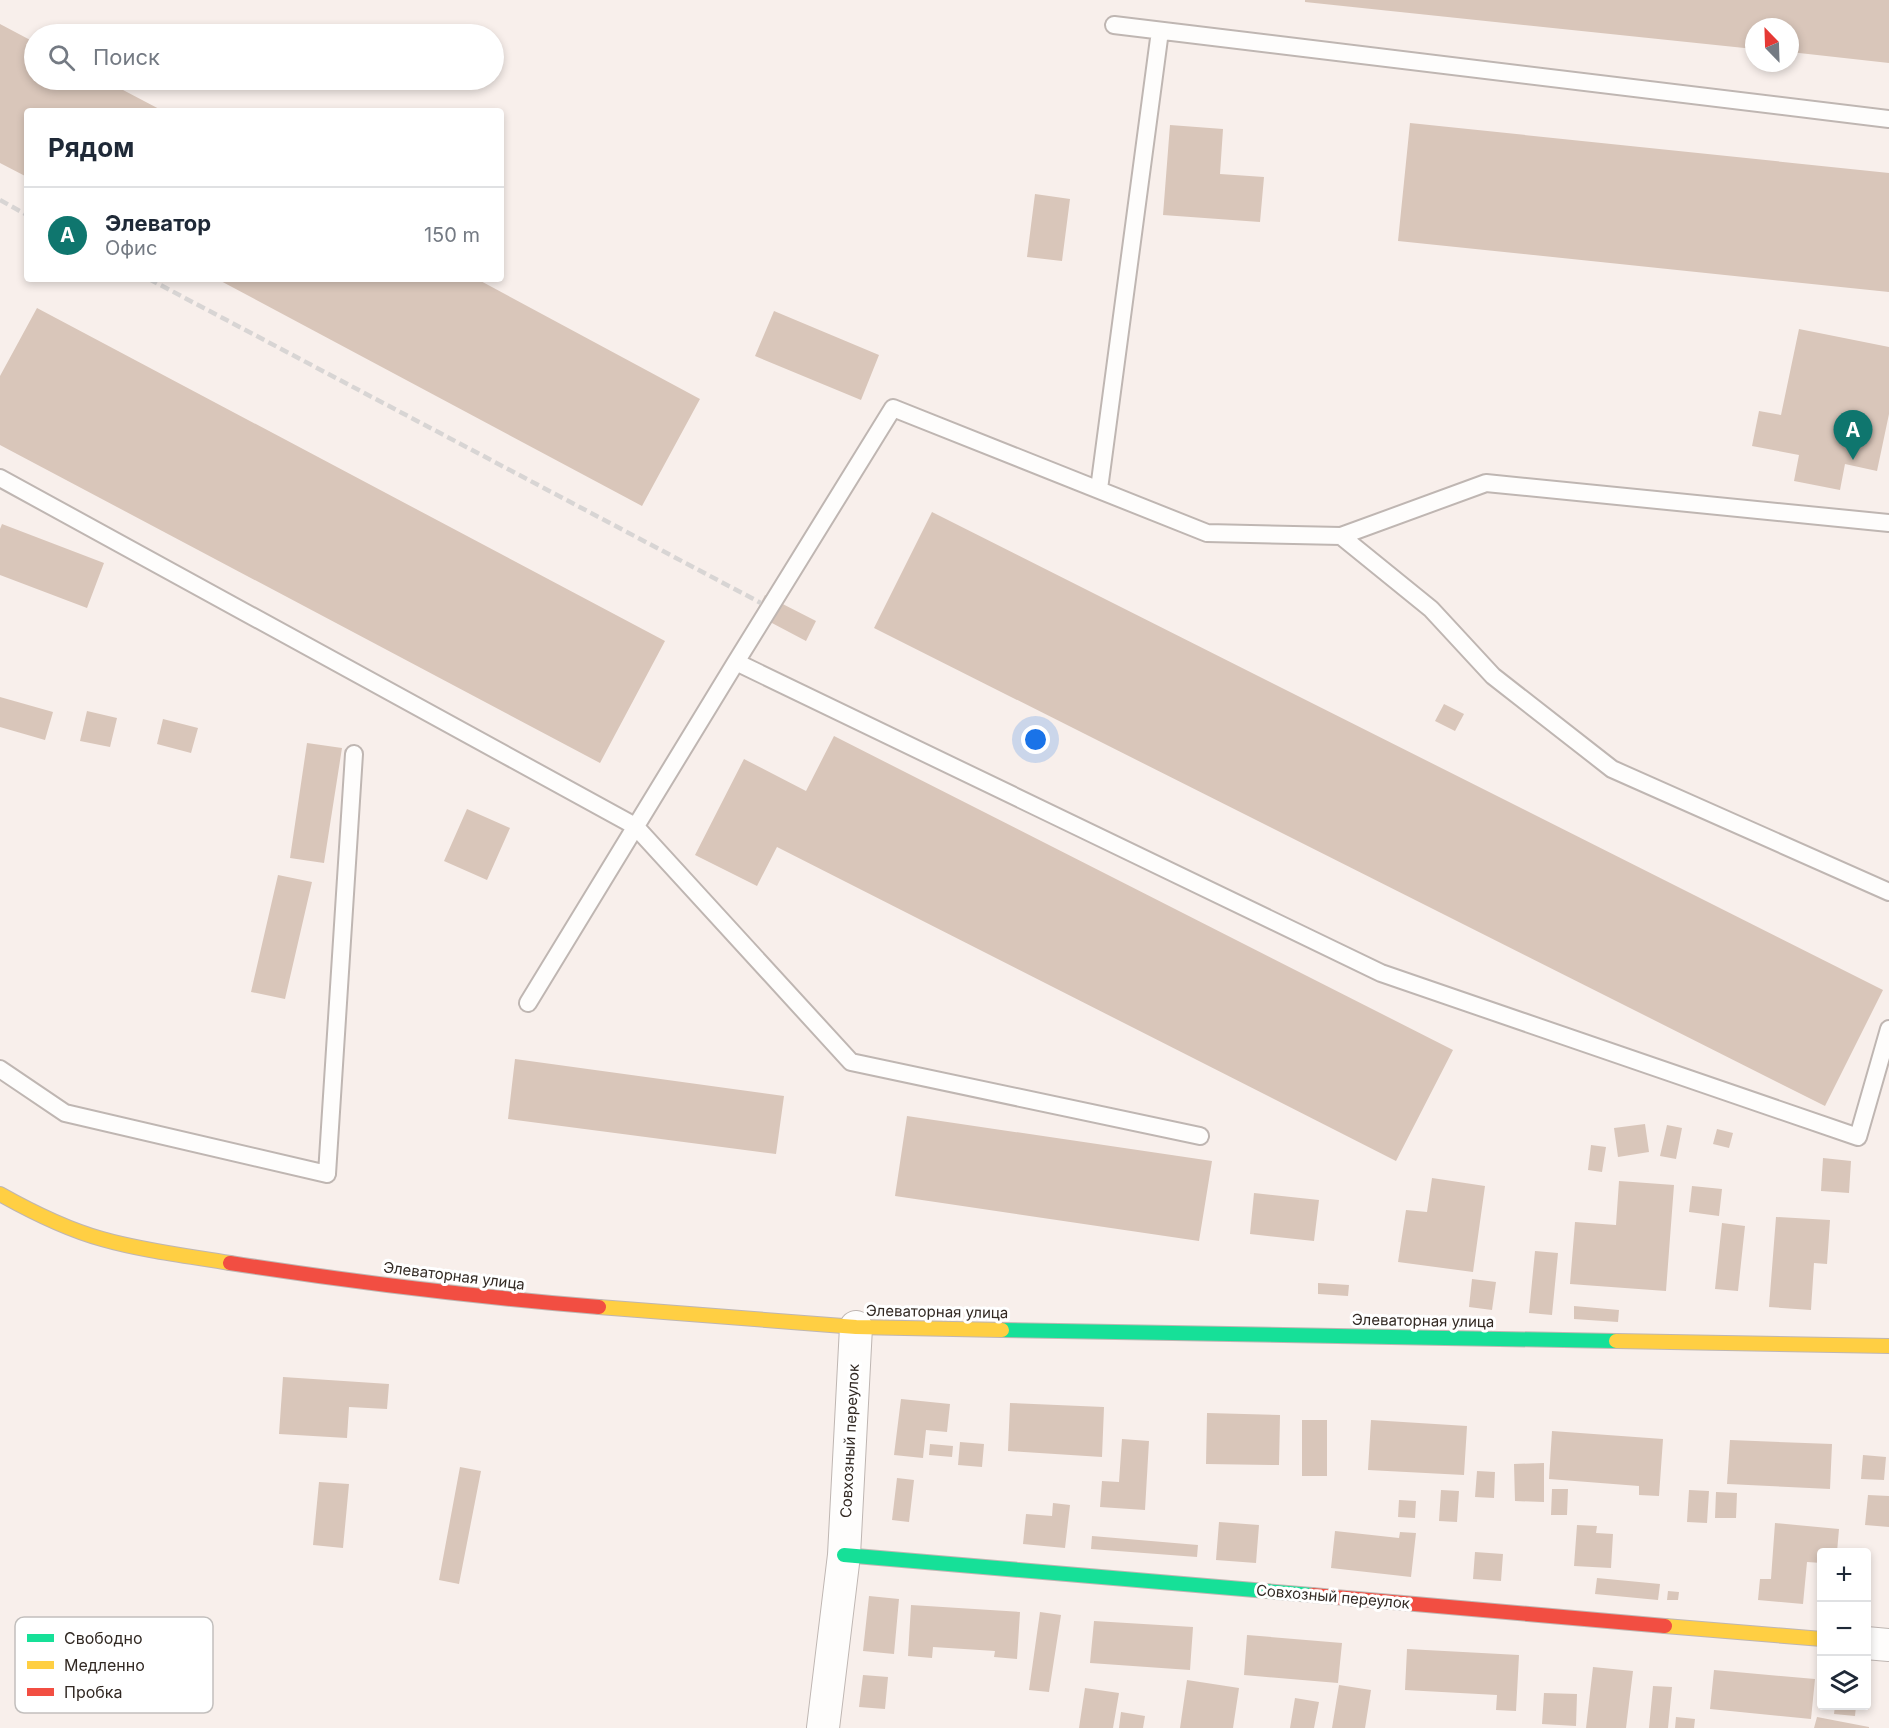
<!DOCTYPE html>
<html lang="ru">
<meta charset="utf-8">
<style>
:root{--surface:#fff;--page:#f6f6f7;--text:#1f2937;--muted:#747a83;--line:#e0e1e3;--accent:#0f766e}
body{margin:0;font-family:Inter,sans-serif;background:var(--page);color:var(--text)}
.controls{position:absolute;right:18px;bottom:18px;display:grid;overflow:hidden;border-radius:6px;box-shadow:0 3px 9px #0003}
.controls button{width:54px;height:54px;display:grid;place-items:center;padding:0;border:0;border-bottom:2px solid var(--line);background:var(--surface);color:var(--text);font:30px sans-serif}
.compass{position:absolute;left:1745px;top:18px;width:54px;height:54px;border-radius:50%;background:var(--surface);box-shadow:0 3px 9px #0003;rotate:337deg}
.you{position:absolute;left:1036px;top:740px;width:21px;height:21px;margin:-15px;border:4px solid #fff;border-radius:50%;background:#1a73e8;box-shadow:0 0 0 9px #1a73e833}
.badge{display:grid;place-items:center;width:39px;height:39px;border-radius:50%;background:var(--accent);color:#fff;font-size:20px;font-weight:700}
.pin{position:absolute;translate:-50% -50px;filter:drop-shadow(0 2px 3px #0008)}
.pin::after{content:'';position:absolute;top:32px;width:21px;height:18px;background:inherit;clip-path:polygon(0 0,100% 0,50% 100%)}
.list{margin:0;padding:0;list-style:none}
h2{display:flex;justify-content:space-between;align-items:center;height:78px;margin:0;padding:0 24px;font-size:26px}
h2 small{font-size:20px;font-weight:400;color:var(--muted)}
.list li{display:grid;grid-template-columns:39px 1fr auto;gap:18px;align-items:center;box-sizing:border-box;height:96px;padding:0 24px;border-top:2px solid var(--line)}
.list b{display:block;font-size:22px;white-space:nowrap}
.list p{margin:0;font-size:20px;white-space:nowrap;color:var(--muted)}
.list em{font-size:20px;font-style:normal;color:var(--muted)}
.icon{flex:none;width:33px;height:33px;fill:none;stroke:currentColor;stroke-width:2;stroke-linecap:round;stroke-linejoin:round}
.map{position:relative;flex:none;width:1889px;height:1728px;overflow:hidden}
.search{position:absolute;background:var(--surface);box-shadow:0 3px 9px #0003;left:24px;top:24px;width:480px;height:66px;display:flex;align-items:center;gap:15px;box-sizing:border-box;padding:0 21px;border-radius:33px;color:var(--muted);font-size:22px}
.panel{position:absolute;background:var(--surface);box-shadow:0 3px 9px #0003;left:24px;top:108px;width:480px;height:174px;border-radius:6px}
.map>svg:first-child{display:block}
.building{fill:#d9c6ba}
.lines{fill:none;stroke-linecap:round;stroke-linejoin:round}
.lane-casing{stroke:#bfb6b2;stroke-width:20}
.street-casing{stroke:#bfb6b2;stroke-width:34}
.fast-casing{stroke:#bfb6b2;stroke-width:16}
.slow-casing{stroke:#bfb6b2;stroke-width:16}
.jam-casing{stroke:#bfb6b2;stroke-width:16}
.lane{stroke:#fefdfc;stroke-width:16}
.street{stroke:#fefdfc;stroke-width:32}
.fast{stroke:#16e098;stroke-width:14}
.slow{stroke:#ffcf43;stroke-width:14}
.jam{stroke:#f24e42;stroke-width:14}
.rail{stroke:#d8d5d4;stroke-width:4.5;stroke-dasharray:9 4.5;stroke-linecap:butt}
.labels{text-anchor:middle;stroke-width:6;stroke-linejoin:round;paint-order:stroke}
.street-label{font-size:15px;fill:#322923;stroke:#fff}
.key{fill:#fff;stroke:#c2bfbd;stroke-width:1.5}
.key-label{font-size:16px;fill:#322923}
</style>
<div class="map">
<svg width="1889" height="1728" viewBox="0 0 1889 1728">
<rect width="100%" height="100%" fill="#f8efeb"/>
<path class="building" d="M 1305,0 L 1889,0 L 1889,63 L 1790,52 L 1790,27 L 1754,27 L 1754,49 L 1305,2 Z
M 0,24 L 34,42 L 34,80 L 104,80 L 163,111 L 27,111 L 27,177 L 0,163 Z
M 1410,123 L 1889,173 L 1889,292 L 1398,241 Z
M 1170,125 L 1223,129 L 1220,174 L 1264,177 L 1260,222 L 1163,215 Z
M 1035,194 L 1070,199 L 1062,261 L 1027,257 Z
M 217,279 L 477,279 L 700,399 L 642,506 Z
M 37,308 L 665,641 L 600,763 L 0,445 L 0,376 Z
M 774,311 L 879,355 L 861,400 L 755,356 Z
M 1799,329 L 1889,347 L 1889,414 L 1877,471 L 1845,464 L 1840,490 L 1794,481 L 1799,455 L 1752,446 L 1759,411 L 1781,415 Z
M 932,512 L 1883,990 L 1825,1106 L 874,628 Z
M 2,524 L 104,563 L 87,608 L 0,575 L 0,529 Z
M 765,595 L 816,621 L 806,641 L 755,614 Z
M 0,697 L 53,712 L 45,740 L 0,727 Z
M 1444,704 L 1464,714 L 1455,731 L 1435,721 Z
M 87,711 L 117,718 L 110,747 L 80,741 Z
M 163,719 L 198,728 L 191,753 L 157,744 Z
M 834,736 L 1453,1050 L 1396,1161 L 777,847 L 757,886 L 695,855 L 744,759 L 806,791 Z
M 307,743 L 342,748 L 324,863 L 290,858 Z
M 467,809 L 510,828 L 487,880 L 444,861 Z
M 278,875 L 312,882 L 285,999 L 251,992 Z
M 515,1059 L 784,1096 L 776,1154 L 508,1119 Z
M 907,1116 L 1212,1161 L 1199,1241 L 895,1196 Z
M 1645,1124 L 1649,1152 L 1618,1157 L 1614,1128 Z
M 1667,1125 L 1682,1128 L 1676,1159 L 1660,1156 Z
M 1717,1129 L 1733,1133 L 1729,1148 L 1713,1144 Z
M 1591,1145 L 1606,1147 L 1602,1172 L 1588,1170 Z
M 1823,1158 L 1851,1161 L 1849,1193 L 1821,1191 Z
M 1432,1178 L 1485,1186 L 1473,1272 L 1398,1262 L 1406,1210 L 1427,1212 Z
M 1619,1181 L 1674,1185 L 1666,1291 L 1570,1284 L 1575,1222 L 1616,1225 Z
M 1692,1186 L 1722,1189 L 1719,1216 L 1689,1212 Z
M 1254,1193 L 1319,1200 L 1314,1241 L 1250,1234 Z
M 1776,1217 L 1830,1220 L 1827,1264 L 1814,1263 L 1811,1310 L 1769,1307 Z
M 1722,1223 L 1745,1226 L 1738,1291 L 1715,1289 Z
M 1535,1251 L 1558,1253 L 1552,1315 L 1529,1313 Z
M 1472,1279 L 1496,1282 L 1492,1310 L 1469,1307 Z
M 1318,1283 L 1349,1285 L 1348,1296 L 1318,1294 Z
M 1574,1306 L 1619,1310 L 1618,1322 L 1574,1319 Z
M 283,1377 L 389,1384 L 387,1409 L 349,1407 L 347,1438 L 279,1434 Z
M 901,1399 L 950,1404 L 947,1432 L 926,1430 L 923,1458 L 894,1455 Z
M 1010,1403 L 1104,1407 L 1102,1457 L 1008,1451 Z
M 1207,1413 L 1280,1415 L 1279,1465 L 1206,1464 Z
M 1302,1420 L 1327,1420 L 1327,1476 L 1302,1476 Z
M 1371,1420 L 1467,1426 L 1464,1475 L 1368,1470 Z
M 1552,1431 L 1663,1439 L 1659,1496 L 1639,1495 L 1639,1486 L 1549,1479 Z
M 1122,1439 L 1149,1441 L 1145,1510 L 1100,1507 L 1102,1481 L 1119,1482 Z
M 1730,1440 L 1832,1444 L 1830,1489 L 1727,1484 Z
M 960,1442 L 984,1444 L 982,1467 L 958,1465 Z
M 930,1444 L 953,1446 L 952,1457 L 929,1455 Z
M 1863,1455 L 1886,1457 L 1884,1480 L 1861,1479 Z
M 1544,1463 L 1544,1502 L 1515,1501 L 1514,1464 Z
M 460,1467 L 481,1471 L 459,1584 L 439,1580 Z
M 1477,1471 L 1495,1472 L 1494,1498 L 1475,1497 Z
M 897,1478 L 914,1480 L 909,1522 L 892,1520 Z
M 319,1482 L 349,1484 L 343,1548 L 313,1545 Z
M 1552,1489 L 1568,1489 L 1567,1515 L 1551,1515 Z
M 1441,1490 L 1459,1491 L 1457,1522 L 1439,1521 Z
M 1689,1490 L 1709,1491 L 1707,1523 L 1687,1522 Z
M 1716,1492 L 1737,1493 L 1736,1518 L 1715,1518 Z
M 1868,1495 L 1889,1496 L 1889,1527 L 1865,1525 Z
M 1399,1500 L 1416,1501 L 1415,1518 L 1398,1517 Z
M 1053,1503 L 1070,1505 L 1065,1548 L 1023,1544 L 1026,1514 L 1052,1516 Z
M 1219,1522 L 1259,1525 L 1256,1563 L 1216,1560 Z
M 1775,1523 L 1839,1529 L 1837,1552 L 1822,1552 L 1822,1563 L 1807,1562 L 1803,1604 L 1758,1600 L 1760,1579 L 1771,1579 Z
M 1577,1525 L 1597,1526 L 1596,1533 L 1613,1534 L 1611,1568 L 1574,1566 Z
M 1335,1531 L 1399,1538 L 1400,1532 L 1416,1533 L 1411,1577 L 1331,1568 Z
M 1092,1536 L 1198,1545 L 1197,1557 L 1091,1549 Z
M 1475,1552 L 1503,1554 L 1501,1581 L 1473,1579 Z
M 1597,1578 L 1660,1584 L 1658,1600 L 1595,1594 Z
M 1668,1591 L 1679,1592 L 1678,1600 L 1667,1600 Z
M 869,1596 L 899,1599 L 894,1654 L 863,1651 Z
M 911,1605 L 1020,1612 L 1017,1659 L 994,1657 L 995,1651 L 933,1647 L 932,1658 L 908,1656 Z
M 1040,1612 L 1061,1615 L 1049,1692 L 1029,1690 Z
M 1094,1621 L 1193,1627 L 1190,1670 L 1090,1663 Z
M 1247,1635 L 1342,1643 L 1338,1683 L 1244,1675 Z
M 1407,1649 L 1519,1655 L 1516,1711 L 1496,1710 L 1497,1695 L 1405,1690 Z
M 1593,1667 L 1633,1671 L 1626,1728 L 1586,1728 Z
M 1714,1670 L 1815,1679 L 1811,1719 L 1710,1709 Z
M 863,1675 L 888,1677 L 885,1709 L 859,1707 Z
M 1187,1680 L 1239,1688 L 1233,1728 L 1180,1728 Z
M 1339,1685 L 1371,1690 L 1365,1728 L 1332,1728 Z
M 1653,1686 L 1672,1687 L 1668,1728 L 1649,1728 Z
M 1085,1688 L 1119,1693 L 1113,1728 L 1079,1728 Z
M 1544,1693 L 1577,1694 L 1576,1726 L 1542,1724 Z
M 1295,1698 L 1319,1702 L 1314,1728 L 1290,1728 Z
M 1835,1706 L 1856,1706 L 1855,1716 L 1834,1714 Z
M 1121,1712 L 1145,1716 L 1143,1728 L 1119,1728 Z
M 1676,1717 L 1695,1719 L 1694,1728 L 1675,1728 Z
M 1817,1717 L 1869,1727 L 1869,1728 L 1814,1728 Z"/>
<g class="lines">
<g class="lane-casing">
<path id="lane" d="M 1114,25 L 1889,119
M 0,478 L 635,826 L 851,1062 L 1200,1136
M 1099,489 L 1160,31
M 1889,523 L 1486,483 L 1341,536 L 1207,533 L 893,408 L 736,662 L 1381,973 L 1858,1137 L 1889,1029
M 1341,536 L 1431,609 L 1493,676 L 1612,769 L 1889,892
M 528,1003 L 736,662
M 0,1069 L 65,1113 L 327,1174 L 354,754"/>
</g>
<g class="street-casing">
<path id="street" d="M 1866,1643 L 1889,1645
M 823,1728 L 844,1555 L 856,1327"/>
</g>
<g class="fast-casing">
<path id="fast" d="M 1002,1330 L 1616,1341
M 844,1555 L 1312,1595"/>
</g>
<g class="slow-casing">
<path id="slow" d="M 0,1194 C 32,1212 66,1229 102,1239 C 144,1251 188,1256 230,1263
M 599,1307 L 856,1327 L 1002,1330
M 1616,1341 L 1889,1346
M 1665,1626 L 1822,1639"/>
</g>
<g class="jam-casing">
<path id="jam" d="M 230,1263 C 353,1282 476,1297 599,1307
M 1312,1595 L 1665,1626"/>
</g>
<use href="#lane" class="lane"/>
<use href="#street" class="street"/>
<use href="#fast" class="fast"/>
<use href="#slow" class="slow"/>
<use href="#jam" class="jam"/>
<path class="rail" d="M 0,200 L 27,215
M 149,279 L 761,603"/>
</g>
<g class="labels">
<g class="street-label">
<text transform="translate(454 1276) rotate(7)" y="5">Элеваторная улица</text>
<text transform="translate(937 1312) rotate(1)" y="5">Элеваторная улица</text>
<text transform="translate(1423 1321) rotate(1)" y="5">Элеваторная улица</text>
<text transform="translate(850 1441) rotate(-87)" y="5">Совхозный переулок</text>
<text transform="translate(1333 1597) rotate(5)" y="5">Совхозный переулок</text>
</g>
</g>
<rect x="15" y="1617" width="198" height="96" rx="9" class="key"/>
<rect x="27" y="1634" width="27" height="8" fill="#16e098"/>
<rect x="27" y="1661" width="27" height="8" fill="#ffcf43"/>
<rect x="27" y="1688" width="27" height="8" fill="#f24e42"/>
<g class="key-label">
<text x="64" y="1644">Свободно</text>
<text x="64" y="1671">Медленно</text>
<text x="64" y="1698">Пробка</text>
</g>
</svg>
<div class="controls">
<button>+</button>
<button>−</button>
<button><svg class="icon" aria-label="layers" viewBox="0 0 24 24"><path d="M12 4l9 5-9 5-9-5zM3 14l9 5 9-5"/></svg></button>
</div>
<svg class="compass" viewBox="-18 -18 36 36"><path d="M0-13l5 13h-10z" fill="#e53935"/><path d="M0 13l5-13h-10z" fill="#747a83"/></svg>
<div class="you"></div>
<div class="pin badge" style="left:1853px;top:460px">A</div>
<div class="search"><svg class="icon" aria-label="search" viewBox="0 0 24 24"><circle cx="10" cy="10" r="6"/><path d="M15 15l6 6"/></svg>Поиск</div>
<section class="panel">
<h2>Рядом<small></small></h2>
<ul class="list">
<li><span class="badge">A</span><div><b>Элеватор</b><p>Офис</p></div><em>150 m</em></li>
</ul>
</section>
</div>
